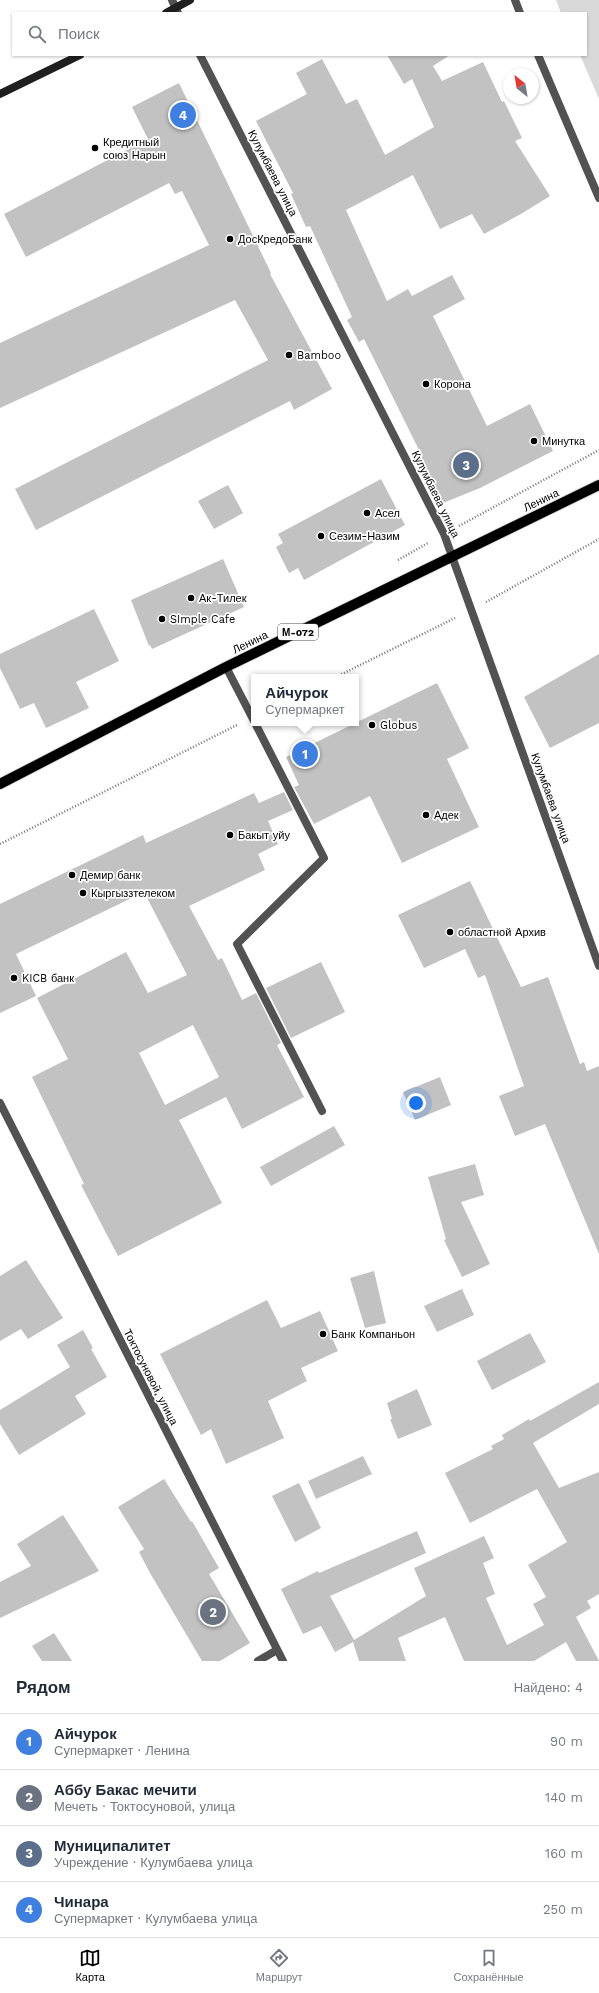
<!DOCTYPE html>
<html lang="ru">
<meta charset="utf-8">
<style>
:root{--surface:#fff;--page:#f6f6f7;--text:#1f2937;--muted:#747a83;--line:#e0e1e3;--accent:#000}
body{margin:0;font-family:"Work Sans",sans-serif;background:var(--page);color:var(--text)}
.compass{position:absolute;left:503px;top:68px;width:36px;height:36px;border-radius:50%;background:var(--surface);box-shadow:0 1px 3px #0004;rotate:329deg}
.you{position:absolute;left:416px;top:1103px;width:14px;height:14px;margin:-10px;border:3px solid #fff;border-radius:50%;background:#1a73e8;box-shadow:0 0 0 6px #1a73e833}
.badge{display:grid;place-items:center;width:26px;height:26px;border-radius:50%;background:var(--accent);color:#fff;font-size:13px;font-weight:700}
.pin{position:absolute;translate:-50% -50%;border:2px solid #fff;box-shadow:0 1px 4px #0006}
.popup{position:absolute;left:251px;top:674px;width:108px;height:52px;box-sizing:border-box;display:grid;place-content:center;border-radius:0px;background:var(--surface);filter:drop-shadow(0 1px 3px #0005);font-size:13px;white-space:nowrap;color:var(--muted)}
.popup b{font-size:15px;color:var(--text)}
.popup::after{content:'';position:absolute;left:50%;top:100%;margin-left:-8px;border:8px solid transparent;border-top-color:var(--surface)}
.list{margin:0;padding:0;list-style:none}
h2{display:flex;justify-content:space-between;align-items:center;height:52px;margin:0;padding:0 16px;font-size:17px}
h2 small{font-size:13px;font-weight:400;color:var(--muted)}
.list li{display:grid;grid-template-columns:26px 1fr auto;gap:12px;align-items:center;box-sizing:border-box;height:56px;padding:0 16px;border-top:1px solid var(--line)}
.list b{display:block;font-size:15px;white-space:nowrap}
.list p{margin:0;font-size:13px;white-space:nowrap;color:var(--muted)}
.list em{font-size:13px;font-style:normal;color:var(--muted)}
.icon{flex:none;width:22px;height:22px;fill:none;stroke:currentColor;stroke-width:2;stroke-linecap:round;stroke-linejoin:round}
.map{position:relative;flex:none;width:599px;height:1661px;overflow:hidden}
.search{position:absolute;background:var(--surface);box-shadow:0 1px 3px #0004;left:12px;right:12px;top:12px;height:44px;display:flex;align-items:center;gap:10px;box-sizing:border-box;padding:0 14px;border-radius:0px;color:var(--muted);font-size:15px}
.sheet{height:276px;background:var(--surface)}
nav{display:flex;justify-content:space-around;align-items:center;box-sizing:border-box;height:56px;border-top:1px solid var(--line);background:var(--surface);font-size:11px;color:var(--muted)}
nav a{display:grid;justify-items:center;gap:2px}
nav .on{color:var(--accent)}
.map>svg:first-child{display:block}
.green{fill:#d9d9d9}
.building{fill:#c2c2c2;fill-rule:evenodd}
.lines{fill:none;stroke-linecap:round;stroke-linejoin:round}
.primary-casing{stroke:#dbdbdb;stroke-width:12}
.path{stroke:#747474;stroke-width:2.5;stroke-dasharray:1 2;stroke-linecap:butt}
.street{stroke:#525252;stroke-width:8}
.secondary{stroke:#1f1f1f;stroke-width:8}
.primary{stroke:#000;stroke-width:10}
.poi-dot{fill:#000;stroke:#fff;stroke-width:1.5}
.labels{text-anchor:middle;stroke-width:3.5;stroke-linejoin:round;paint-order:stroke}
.shield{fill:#fff;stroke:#4c4c4c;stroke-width:1}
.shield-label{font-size:10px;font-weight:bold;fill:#000}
.poi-label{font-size:11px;fill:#000;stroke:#fff;text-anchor:start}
.street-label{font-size:11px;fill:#000;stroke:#fff}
</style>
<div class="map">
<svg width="599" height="1661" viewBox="0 0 599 1661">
<rect width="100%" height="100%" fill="#fff"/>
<path class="green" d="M 556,0 L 599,0 L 599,99 L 580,55 L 586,55 L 586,13 L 561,13 Z"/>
<path class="building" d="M 387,55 L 450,55 L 433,66 L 442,81 L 483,62 L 502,102 L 504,101 L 522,138 L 515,141 L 550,196 L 521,214 L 484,234 L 472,214 L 440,229 L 413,175 L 346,210 L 387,301 L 408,289 L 412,296 L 452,275 L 465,299 L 433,316 L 487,426 L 530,404 L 553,451 L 480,488 L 438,505 L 417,454 L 420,452 L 364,339 L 359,342 L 347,320 L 352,317 L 310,226 L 306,227 L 291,194 L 293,193 L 256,121 L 307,94 L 296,73 L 322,59 L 346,104 L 357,99 L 385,155 L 434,127 L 412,79 L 404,84 Z
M 179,83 L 271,273 L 270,274 L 332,389 L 294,410 L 290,401 L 36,530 L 15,489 L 268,360 L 235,300 L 0,408 L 0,343 L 209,245 L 182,191 L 175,194 L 169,183 L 26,257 L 4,214 L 148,139 L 132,107 Z
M 381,479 L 405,525 L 304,580 L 298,568 L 289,573 L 276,547 L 283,543 L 278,534 Z
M 228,485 L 243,513 L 214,529 L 198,501 Z
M 223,559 L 244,607 L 152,649 L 150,645 L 149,646 L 131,600 Z
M 94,609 L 119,661 L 76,682 L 89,708 L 46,728 L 34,703 L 20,709 L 0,668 L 0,654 Z
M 599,654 L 599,723 L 550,748 L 524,697 Z
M 437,683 L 469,748 L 447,759 L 479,827 L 402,863 L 370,796 L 314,824 L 294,787 L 299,785 L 286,757 Z
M 284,792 L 293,810 L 268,821 L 278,844 L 258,854 L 265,870 L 189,906 L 218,960 L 222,958 L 242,1000 L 256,993 L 281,1043 L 277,1045 L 304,1097 L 242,1129 L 226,1097 L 179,1120 L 222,1203 L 118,1256 L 81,1185 L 84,1184 L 32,1077 L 68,1059 L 37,998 L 126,952 L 148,993 L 187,975 L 144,892 L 16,954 L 36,996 L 0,1013 L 0,904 L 143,835 L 146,843 L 254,793 L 259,803 ZM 193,1025 L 219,1077 L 165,1105 L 139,1053 Z
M 470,881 L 521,987 L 548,977 L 580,1064 L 584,1062 L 587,1071 L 599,1066 L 599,1254 L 545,1124 L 515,1136 L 499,1096 L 524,1086 L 485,975 L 478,978 L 465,949 L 424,968 L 398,915 Z
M 321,962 L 345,1012 L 291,1038 L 266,988 Z
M 440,1077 L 451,1105 L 415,1120 L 403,1092 Z
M 334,1126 L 345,1145 L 271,1186 L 260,1167 Z
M 475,1164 L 484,1195 L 461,1202 L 490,1264 L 462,1277 L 444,1240 L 446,1239 L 428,1177 Z
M 26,1260 L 63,1318 L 28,1339 L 21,1329 L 0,1341 L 0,1276 Z
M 374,1271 L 386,1323 L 365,1328 L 350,1278 Z
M 462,1289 L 474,1315 L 437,1332 L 424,1306 Z
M 267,1300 L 281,1328 L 320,1311 L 338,1351 L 301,1368 L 307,1381 L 268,1401 L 284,1438 L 226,1464 L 211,1429 L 201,1435 L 160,1354 Z
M 83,1330 L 93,1348 L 91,1349 L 107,1377 L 75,1396 L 86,1414 L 19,1455 L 0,1424 L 0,1410 L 70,1367 L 57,1345 Z
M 530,1333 L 546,1362 L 492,1390 L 477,1361 Z
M 599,1382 L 599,1404 L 533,1443 L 559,1488 L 599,1472 L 599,1594 L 587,1601 L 591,1608 L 576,1617 L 599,1661 L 576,1661 L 566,1642 L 534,1661 L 464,1661 L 445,1617 L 398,1638 L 406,1661 L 359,1661 L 353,1642 L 335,1652 L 321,1626 L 303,1634 L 281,1589 L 318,1571 L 319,1573 L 417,1531 L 426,1553 L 330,1596 L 354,1640 L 426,1596 L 414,1568 L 484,1536 L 494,1558 L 483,1563 L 495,1594 L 486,1598 L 507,1645 L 544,1625 L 533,1604 L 546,1597 L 528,1565 L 567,1542 L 537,1489 L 470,1523 L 445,1473 L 493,1449 L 491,1446 L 504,1439 L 502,1435 L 529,1419 L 530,1421 Z
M 417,1389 L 432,1425 L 398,1439 L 390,1419 L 392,1419 L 387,1403 Z
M 363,1456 L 372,1474 L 316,1499 L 308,1481 Z
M 164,1479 L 191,1522 L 192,1521 L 219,1568 L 209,1574 L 250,1643 L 220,1661 L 202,1661 L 150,1573 L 139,1552 L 144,1549 L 118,1507 Z
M 299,1483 L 321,1528 L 295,1542 L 272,1496 Z
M 63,1515 L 99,1571 L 0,1618 L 0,1582 L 31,1566 L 17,1544 Z
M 54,1633 L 72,1661 L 42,1661 L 32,1646 Z"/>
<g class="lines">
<g class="primary-casing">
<path id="primary" d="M 0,784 L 226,667 L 599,485"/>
</g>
<path class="path" d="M 459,526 L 599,450
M 398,560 L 428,543
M 486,602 L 599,539
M 336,677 L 455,618
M 0,844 L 237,725"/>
<path class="street" d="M 172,0 L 178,13
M 515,0 L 520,13
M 200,55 L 444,534 L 599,966
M 538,55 L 599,198
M 226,667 L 254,721
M 255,723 L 324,858 L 237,944 L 322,1111
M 0,1103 L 283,1661
M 258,1661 L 277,1650"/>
<path class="secondary" d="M 166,13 L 190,0
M 0,94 L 80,55"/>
<use href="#primary" class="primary"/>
</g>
<g class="poi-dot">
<circle cx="95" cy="148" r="4"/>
<circle cx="230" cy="239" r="4"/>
<circle cx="289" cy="355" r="4"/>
<circle cx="426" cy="384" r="4"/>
<circle cx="534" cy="441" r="4"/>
<circle cx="367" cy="513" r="4"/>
<circle cx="321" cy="536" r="4"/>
<circle cx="191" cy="598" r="4"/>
<circle cx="162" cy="619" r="4"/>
<circle cx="372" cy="725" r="4"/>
<circle cx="426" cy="815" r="4"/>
<circle cx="230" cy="835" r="4"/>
<circle cx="72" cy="875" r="4"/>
<circle cx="83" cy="893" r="4"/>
<circle cx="450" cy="932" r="4"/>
<circle cx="14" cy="978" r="4"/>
<circle cx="323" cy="1334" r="4"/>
</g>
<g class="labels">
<rect class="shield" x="278" y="624" width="40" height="16" rx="3"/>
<g class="shield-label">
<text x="298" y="636">М-072</text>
</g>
<g class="poi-label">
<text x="103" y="146">Кредитный<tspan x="103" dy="13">союз Нарын</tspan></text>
<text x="238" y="243">ДосКредоБанк</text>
<text x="297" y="359">Bamboo</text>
<text x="434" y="388">Корона</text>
<text x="542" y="445">Минутка</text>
<text x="375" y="517">Асел</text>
<text x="329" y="540">Сезим-Назим</text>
<text x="199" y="602">Ак-Тилек</text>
<text x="170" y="623">SImple Cafe</text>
<text x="380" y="729">Globus</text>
<text x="434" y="819">Адек</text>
<text x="238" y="839">Бакыт уйу</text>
<text x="80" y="879">Демир банк</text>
<text x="91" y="897">Кыргыззтелеком</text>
<text x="458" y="936">областной Архив</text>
<text x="22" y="982">KICB банк</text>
<text x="331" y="1338">Банк Компаньон</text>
</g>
<g class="street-label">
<text transform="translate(273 173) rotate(63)" y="4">Кулумбаева улица</text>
<text transform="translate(436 494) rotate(64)" y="4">Кулумбаева улица</text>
<text transform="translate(541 500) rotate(-26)" y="4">Ленина</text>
<text transform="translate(250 642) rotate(-26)" y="4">Ленина</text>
<text transform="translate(551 798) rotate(70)" y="4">Кулумбаева улица</text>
<text transform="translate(151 1377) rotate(63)" y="4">Токтосуновой, улица</text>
</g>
</g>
</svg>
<svg class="compass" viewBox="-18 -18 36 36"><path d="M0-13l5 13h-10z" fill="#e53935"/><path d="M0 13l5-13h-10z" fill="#747a83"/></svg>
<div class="you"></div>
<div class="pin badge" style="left:305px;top:754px;background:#3f7fe0">1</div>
<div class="popup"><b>Айчурок</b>Супермаркет</div>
<div class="pin badge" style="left:213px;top:1612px;background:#6b7280">2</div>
<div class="pin badge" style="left:466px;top:465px;background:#5c6f8a">3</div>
<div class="pin badge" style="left:183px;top:115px;background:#3f7fe0">4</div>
<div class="search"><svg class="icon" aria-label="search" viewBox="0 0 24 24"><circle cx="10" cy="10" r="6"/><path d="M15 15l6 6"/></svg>Поиск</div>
</div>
<section class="sheet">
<h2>Рядом<small>Найдено: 4</small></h2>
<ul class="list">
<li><span class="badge" style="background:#3f7fe0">1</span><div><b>Айчурок</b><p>Супермаркет · Ленина</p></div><em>90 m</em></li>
<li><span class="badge" style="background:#6b7280">2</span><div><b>Аббу Бакас мечити</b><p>Мечеть · Токтосуновой, улица</p></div><em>140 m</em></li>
<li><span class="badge" style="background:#5c6f8a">3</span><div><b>Муниципалитет</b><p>Учреждение · Кулумбаева улица</p></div><em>160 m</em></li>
<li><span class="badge" style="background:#3f7fe0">4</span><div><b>Чинара</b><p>Супермаркет · Кулумбаева улица</p></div><em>250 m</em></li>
</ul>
</section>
<nav>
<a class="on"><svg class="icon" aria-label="map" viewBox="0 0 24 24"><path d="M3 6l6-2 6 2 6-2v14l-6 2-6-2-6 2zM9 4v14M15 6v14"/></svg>Карта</a>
<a><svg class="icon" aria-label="directions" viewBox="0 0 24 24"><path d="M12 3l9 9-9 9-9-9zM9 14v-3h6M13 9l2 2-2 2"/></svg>Маршрут</a>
<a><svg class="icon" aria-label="saved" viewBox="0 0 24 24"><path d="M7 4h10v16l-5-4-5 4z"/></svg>Сохранённые</a>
</nav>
